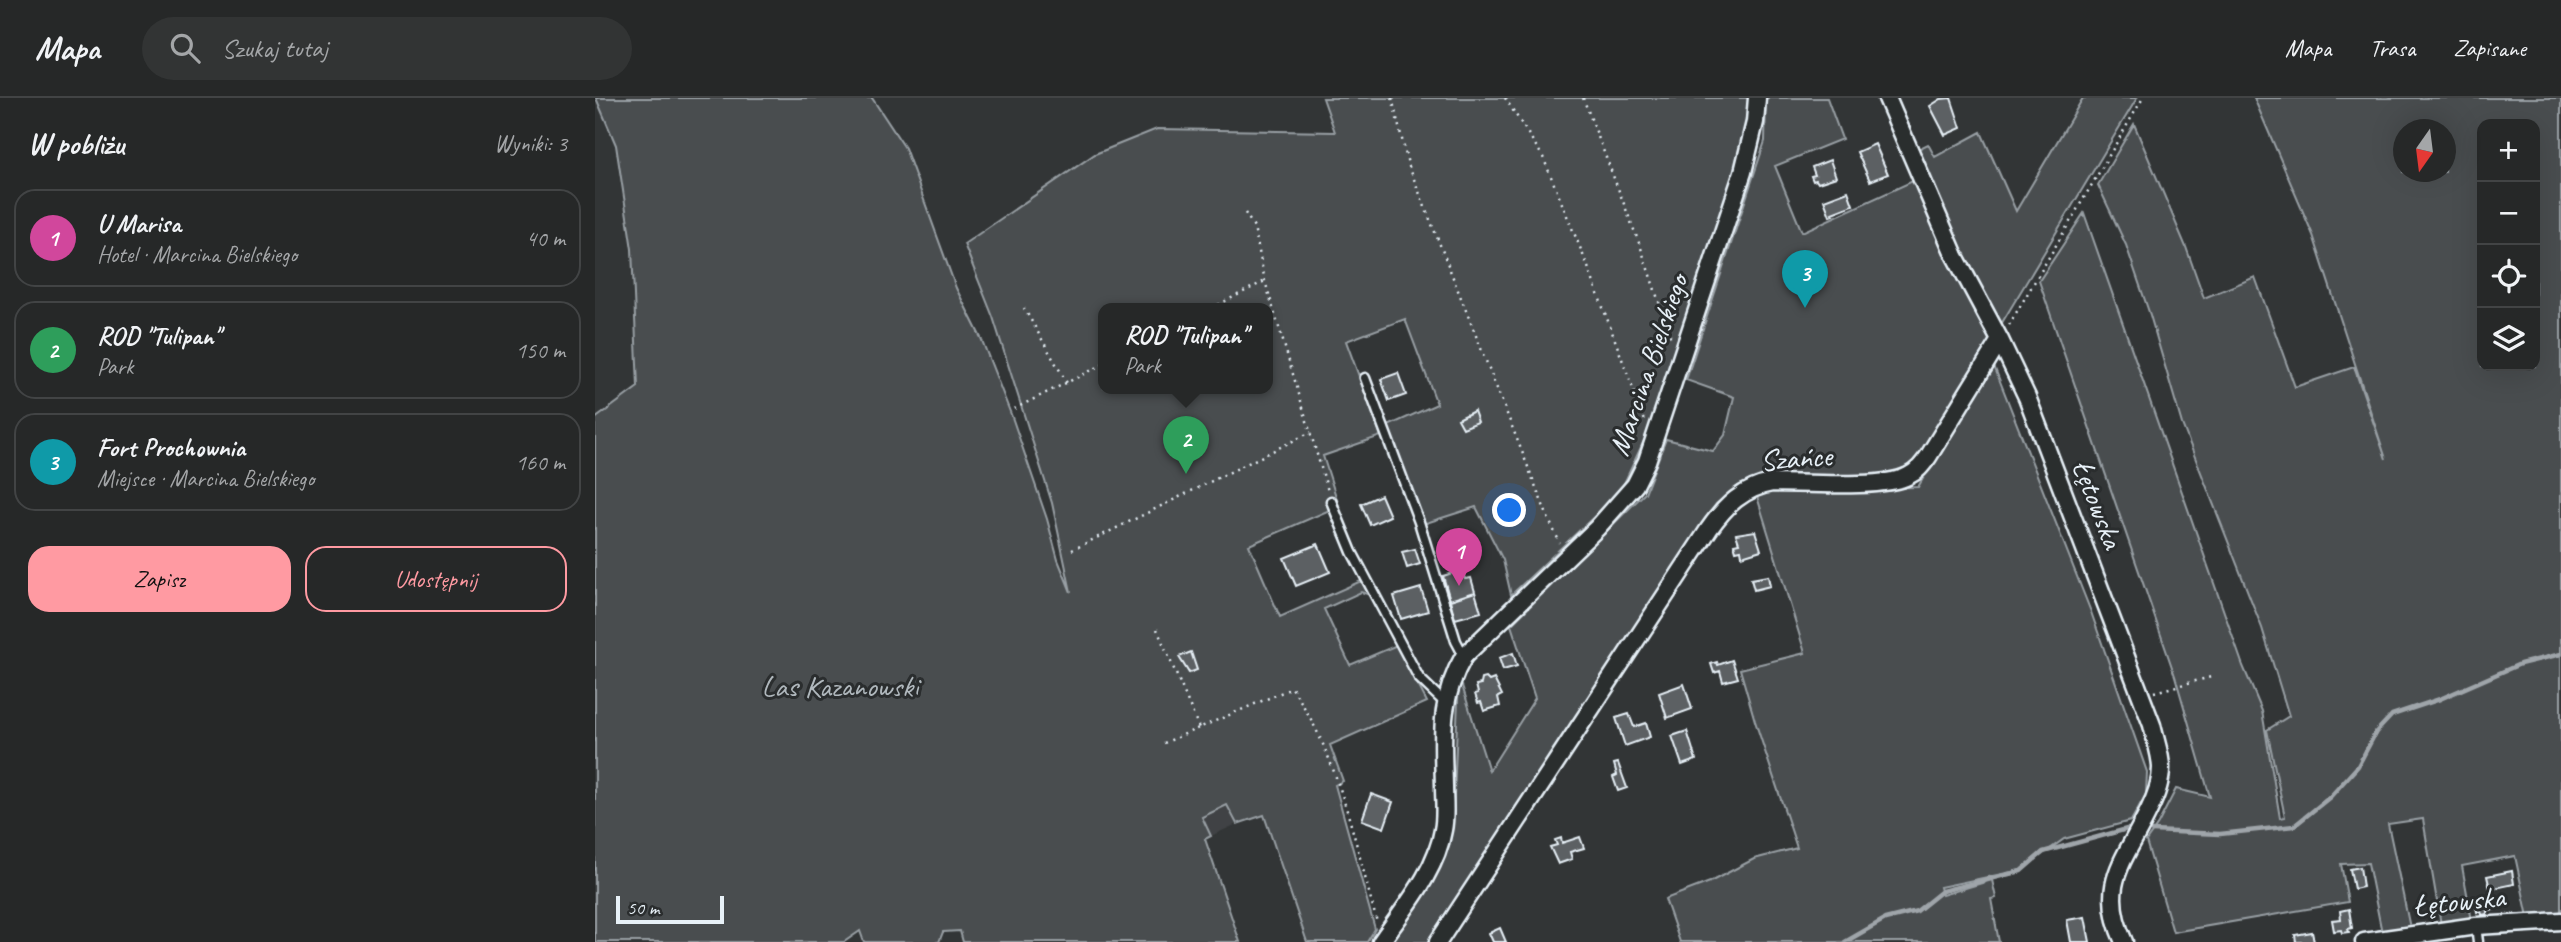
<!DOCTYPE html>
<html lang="pl">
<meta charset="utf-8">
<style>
:root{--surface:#262828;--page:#323434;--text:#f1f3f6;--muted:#a4a6a8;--line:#424445;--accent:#ff9aa2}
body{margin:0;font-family:Caveat,sans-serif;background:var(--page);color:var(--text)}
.controls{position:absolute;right:21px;top:21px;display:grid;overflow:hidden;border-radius:14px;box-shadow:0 7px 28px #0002}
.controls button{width:63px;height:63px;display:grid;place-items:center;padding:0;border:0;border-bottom:2px solid var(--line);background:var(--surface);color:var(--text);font:35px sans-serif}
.compass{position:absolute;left:1798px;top:21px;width:63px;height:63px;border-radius:50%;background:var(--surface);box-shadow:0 7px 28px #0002;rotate:194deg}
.scale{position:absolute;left:21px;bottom:18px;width:108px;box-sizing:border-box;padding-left:7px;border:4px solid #e8f1f8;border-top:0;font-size:19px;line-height:24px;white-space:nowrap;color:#e8f1f8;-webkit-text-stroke:5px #2a2d2e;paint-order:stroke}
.you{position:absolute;left:915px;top:413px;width:24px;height:24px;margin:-18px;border:5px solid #fff;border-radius:50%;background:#1a73e8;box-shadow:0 0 0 10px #1a73e833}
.badge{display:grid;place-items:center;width:46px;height:46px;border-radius:50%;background:var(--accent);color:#fff;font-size:23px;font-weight:700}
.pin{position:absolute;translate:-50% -58px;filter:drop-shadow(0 2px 4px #0008)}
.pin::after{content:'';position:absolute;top:37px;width:24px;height:21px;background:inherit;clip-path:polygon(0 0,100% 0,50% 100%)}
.popup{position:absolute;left:503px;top:205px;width:175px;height:91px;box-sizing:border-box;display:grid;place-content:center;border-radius:14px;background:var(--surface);filter:drop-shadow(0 2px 5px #0005);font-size:23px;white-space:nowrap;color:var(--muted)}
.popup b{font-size:26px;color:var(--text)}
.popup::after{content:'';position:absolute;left:50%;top:100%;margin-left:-14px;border:14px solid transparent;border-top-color:var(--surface)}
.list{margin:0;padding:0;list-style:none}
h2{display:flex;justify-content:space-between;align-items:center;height:91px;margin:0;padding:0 28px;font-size:30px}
h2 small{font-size:23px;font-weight:400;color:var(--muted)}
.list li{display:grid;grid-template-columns:46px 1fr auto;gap:21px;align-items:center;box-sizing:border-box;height:98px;margin:0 14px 14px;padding:0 14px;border:2px solid var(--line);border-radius:21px}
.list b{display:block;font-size:26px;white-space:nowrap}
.list p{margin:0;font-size:23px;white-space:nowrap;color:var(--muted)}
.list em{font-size:23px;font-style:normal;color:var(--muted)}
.actions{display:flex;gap:14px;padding:21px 28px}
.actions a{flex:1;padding:16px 0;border:2px solid var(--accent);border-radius:21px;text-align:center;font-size:24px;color:var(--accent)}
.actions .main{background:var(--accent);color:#111}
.icon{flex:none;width:38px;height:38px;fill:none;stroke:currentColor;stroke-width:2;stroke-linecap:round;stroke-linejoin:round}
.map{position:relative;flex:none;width:1966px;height:844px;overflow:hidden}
header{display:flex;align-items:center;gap:42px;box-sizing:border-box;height:98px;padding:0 35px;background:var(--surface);border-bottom:2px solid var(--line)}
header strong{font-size:33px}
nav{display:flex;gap:38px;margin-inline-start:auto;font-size:24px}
.search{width:490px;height:63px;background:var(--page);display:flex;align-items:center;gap:18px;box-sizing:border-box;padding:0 24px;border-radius:38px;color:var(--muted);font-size:26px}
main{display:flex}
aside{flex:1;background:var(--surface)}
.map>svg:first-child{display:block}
.built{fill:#3f4244}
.green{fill:#494d4f;stroke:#989fa4;stroke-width:2;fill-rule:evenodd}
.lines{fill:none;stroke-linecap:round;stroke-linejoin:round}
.stream{stroke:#9fa5aa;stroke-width:4.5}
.building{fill:#5c6063;stroke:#e8f1f8;stroke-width:2}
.service-casing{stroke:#e8f1f8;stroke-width:13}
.minor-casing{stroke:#e8f1f8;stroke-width:21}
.path{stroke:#e8f1f8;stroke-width:2.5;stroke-dasharray:2 5;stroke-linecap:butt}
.service{stroke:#2a2d2e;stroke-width:8}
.minor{stroke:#2a2d2e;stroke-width:16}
.labels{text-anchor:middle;stroke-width:6;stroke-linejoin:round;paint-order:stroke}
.street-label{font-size:30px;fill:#e8f1f8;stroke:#2a2d2e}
.park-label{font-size:30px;fill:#b0b8bd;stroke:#2a2d2e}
</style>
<header>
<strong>Mapa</strong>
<div class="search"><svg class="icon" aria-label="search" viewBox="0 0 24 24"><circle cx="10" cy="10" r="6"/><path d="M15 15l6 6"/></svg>Szukaj tutaj</div>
<nav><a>Mapa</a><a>Trasa</a><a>Zapisane</a></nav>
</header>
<main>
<aside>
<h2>W pobliżu<small>Wyniki: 3</small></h2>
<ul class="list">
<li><span class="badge" style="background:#d1479c">1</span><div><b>U Marisa</b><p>Hotel · Marcina Bielskiego</p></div><em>40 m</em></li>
<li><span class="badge" style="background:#2e9e5b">2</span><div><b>ROD &quot;Tulipan&quot;</b><p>Park</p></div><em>150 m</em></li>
<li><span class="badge" style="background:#0f9aa8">3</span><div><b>Fort Prochownia</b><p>Miejsce · Marcina Bielskiego</p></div><em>160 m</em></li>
</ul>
<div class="actions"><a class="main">Zapisz</a><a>Udostępnij</a></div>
</aside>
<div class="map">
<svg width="1966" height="844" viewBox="0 0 1966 844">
<rect width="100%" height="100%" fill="#323536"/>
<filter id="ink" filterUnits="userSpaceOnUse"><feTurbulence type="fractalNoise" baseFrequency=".0143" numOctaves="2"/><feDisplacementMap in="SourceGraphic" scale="14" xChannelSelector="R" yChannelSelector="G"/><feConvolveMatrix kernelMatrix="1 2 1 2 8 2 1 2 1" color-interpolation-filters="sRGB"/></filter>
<g filter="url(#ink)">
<path class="built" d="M 633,707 L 642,726 L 616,738 L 607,719 Z"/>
<path class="green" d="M 1,0 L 277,0 L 310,50 L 361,190 L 386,240 L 417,319 L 452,421 L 463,462 L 476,494 L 457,405 L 398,219 L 369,146 L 500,56 L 562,31 L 740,34 L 728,0 L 1154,0 L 1152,27 L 1140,73 L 1069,300 L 1025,394 L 916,497 L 908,462 L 881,409 L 828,426 L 793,328 L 842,306 L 810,221 L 751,243 L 786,338 L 728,358 L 744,408 L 654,447 L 685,519 L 766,483 L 775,497 L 766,494 L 729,511 L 755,567 L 802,547 L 832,604 L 735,647 L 748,683 L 740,687 L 780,831 L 772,844 L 712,844 L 669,717 L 642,726 L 632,707 L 607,719 L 616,738 L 610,741 L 645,844 L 368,844 L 365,833 L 348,834 L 344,844 L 269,844 L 265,833 L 249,844 L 0,844 L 0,321 L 43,289 L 37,151 L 21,47 ZM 509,210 L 673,210 L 673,290 L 509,290 Z
M 1171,0 L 1232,0 L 1247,41 L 1180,68 L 1207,134 L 1320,82 L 1398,248 L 1319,369 L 1295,378 L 1162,381 L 1145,387 L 1121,406 L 836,844 L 795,844 L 854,748 L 858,721 L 864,578 L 894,673 L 940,600 L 916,527 L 1050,395 L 1071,341 L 1118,353 L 1130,337 L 1139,299 L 1091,282 L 1170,43 Z
M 1488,0 L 1542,0 L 1405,228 L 1379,183 L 1321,52 L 1333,46 L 1340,59 L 1386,34 L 1421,113 Z
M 1659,0 L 1966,0 L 1966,818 L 1933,819 L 1920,758 L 1867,768 L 1877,823 L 1846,827 L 1828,721 L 1793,726 L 1815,830 L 1787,835 L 1773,765 L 1746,766 L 1753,804 L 1578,834 L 1551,743 L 1563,726 L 1581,691 L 1615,699 L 1580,578 L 1444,183 L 1489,115 L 1648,568 L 1667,613 L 1685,720 L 1690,719 L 1672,632 L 1694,618 L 1667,530 L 1587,326 L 1555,217 L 1531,147 L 1503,87 L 1539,26 L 1591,149 L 1609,200 L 1660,179 L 1700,289 L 1759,269 L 1791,361 L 1718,137 ZM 1887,26 L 1940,26 L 1940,268 L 1887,268 ZM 1808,32 L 1850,32 L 1850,74 L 1808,74 Z
M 1397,263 L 1496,514 L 1552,674 L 1551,696 L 1536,723 L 1469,741 L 1426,772 L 1345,789 L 1347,797 L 1397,782 L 1401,800 L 1396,801 L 1404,844 L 1085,844 L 1070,801 L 1115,784 L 1159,761 L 1202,750 L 1160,623 L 1145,571 L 1210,555 L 1160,392 L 1323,389 Z"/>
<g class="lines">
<path class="stream" d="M 1557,733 L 1625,736 L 1699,728 L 1735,699 L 1763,668 L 1781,634 L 1797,617 L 1845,601 L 1925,566 L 1966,556
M 1250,844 L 1290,821 L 1322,813 L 1347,793 L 1426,773 L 1448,754 L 1532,731"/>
</g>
<path class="building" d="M 1356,0 L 1366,30 L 1350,37 L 1335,8 L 1346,1 Z
M 1280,46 L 1293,76 L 1275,83 L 1262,54 Z
M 1235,62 L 1241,79 L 1223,85 L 1221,82 L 1218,83 L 1216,78 L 1220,77 L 1217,69 Z
M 1253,93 L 1258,107 L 1237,115 L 1238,117 L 1235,118 L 1229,102 Z
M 803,275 L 811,297 L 794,303 L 786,281 Z
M 879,313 L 883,324 L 868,330 L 863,321 Z
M 786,397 L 795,418 L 775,427 L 766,406 Z
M 1160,433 L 1166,452 L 1147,458 L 1146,452 L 1141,453 L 1139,446 L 1144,445 L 1141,436 Z
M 723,446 L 735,474 L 701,488 L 689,460 Z
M 820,451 L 825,466 L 812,470 L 807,454 Z
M 867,472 L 870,481 L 876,480 L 880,494 L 855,502 L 848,478 Z
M 1173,478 L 1175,488 L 1159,492 L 1156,481 Z
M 826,490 L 833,513 L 806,521 L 799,498 Z
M 880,494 L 886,514 L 860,521 L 855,502 Z
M 596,554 L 602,572 L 594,575 L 584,559 Z
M 918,555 L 922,568 L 908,572 L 904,560 Z
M 1137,562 L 1143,580 L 1128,584 L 1125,573 L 1119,575 L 1116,566 L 1122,564 L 1123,567 Z
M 891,580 L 894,583 L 899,581 L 907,597 L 903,599 L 905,608 L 889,613 L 886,604 L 883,605 L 880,596 L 883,595 L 881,587 L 886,586 L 887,581 Z
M 1089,586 L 1097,611 L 1072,620 L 1064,595 Z
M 1034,616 L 1039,629 L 1051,625 L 1055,639 L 1030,648 L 1021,620 Z
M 1092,633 L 1101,662 L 1087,667 L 1077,638 Z
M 1023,665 L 1032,690 L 1023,693 L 1018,679 L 1022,677 L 1019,666 Z
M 776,696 L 798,704 L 789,730 L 767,722 Z
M 985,739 L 989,750 L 975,754 L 977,761 L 963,766 L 955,749 L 962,747 L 960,742 L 966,740 L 967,745 Z
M 1765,769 L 1768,789 L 1759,791 L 1755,771 Z
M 1917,773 L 1919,786 L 1895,791 L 1892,778 Z
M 1899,798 L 1901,811 L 1892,812 L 1892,816 L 1887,817 L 1886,813 L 1882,814 L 1880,801 Z
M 1754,811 L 1757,830 L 1753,831 L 1754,834 L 1747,835 L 1746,832 L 1739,833 L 1737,822 L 1746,821 L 1745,813 Z
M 1490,819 L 1495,844 L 1476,844 L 1472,822 Z
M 905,830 L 911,844 L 898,844 L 894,835 Z
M 1717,834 L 1719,844 L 1701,844 L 1700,837 Z"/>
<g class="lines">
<g class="service-casing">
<path id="service" d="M 770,280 L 824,424 L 861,543 L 869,558
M 736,403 L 757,454 L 824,580 L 850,605
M 1881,828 L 1883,844"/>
</g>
<g class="minor-casing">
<path id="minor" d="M 1292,0 L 1360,158 L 1405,242 L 1432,299 L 1557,627 C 1560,641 1566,657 1566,670 C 1566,684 1560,700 1554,712 C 1530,763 1502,786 1529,844
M 786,844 C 809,810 841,774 848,732 C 851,718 849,703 849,689 C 848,639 843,603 869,558 L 1002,430 L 1040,387 L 1052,363 L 1148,74 L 1160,24 L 1162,0
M 843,844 L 1114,431 C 1130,408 1148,390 1177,385 C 1208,385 1289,391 1313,378 C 1322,374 1327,367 1333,359 L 1405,242
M 1769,844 L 1881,828 L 1966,823"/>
</g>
<path class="path" d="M 797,0 L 813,66 L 954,422 L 965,445
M 910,0 L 948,59 L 993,169 L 1050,323
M 988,0 L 1046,150 L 1077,243
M 650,115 L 659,129 L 670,183 L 733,393
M 429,210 L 472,285
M 617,210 L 670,183
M 1414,227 L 1548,0
M 419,311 L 509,266
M 477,452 L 716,334
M 562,531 L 604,630
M 1559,594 L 1616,579
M 569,645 L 697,590 C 744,658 760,745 782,824"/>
<use href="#service" class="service"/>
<use href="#minor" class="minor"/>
</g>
</g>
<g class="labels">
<g class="street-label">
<text transform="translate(1053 267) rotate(-71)" y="10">Marcina Bielskiego</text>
<text transform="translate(1201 360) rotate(-4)" y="10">Szańce</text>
<text transform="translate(1503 406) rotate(69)" y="10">Łętowska</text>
<text transform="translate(1864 803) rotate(-6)" y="10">Łętowska</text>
</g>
<g class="park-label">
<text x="245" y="598">Las Kazanowski</text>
</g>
</g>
</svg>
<div class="controls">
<button>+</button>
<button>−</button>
<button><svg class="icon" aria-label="locate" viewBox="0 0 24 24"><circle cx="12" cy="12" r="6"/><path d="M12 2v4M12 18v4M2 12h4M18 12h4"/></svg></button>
<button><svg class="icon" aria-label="layers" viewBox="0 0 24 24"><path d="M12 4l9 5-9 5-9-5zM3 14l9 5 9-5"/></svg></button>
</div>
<svg class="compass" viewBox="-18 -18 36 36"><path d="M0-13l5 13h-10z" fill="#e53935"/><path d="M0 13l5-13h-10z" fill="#a4a6a8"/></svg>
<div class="scale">50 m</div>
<div class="you"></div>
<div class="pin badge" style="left:864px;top:488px;background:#d1479c">1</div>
<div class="pin badge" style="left:591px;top:376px;background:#2e9e5b">2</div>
<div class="popup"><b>ROD &quot;Tulipan&quot;</b>Park</div>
<div class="pin badge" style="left:1210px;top:210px;background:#0f9aa8">3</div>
</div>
</main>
